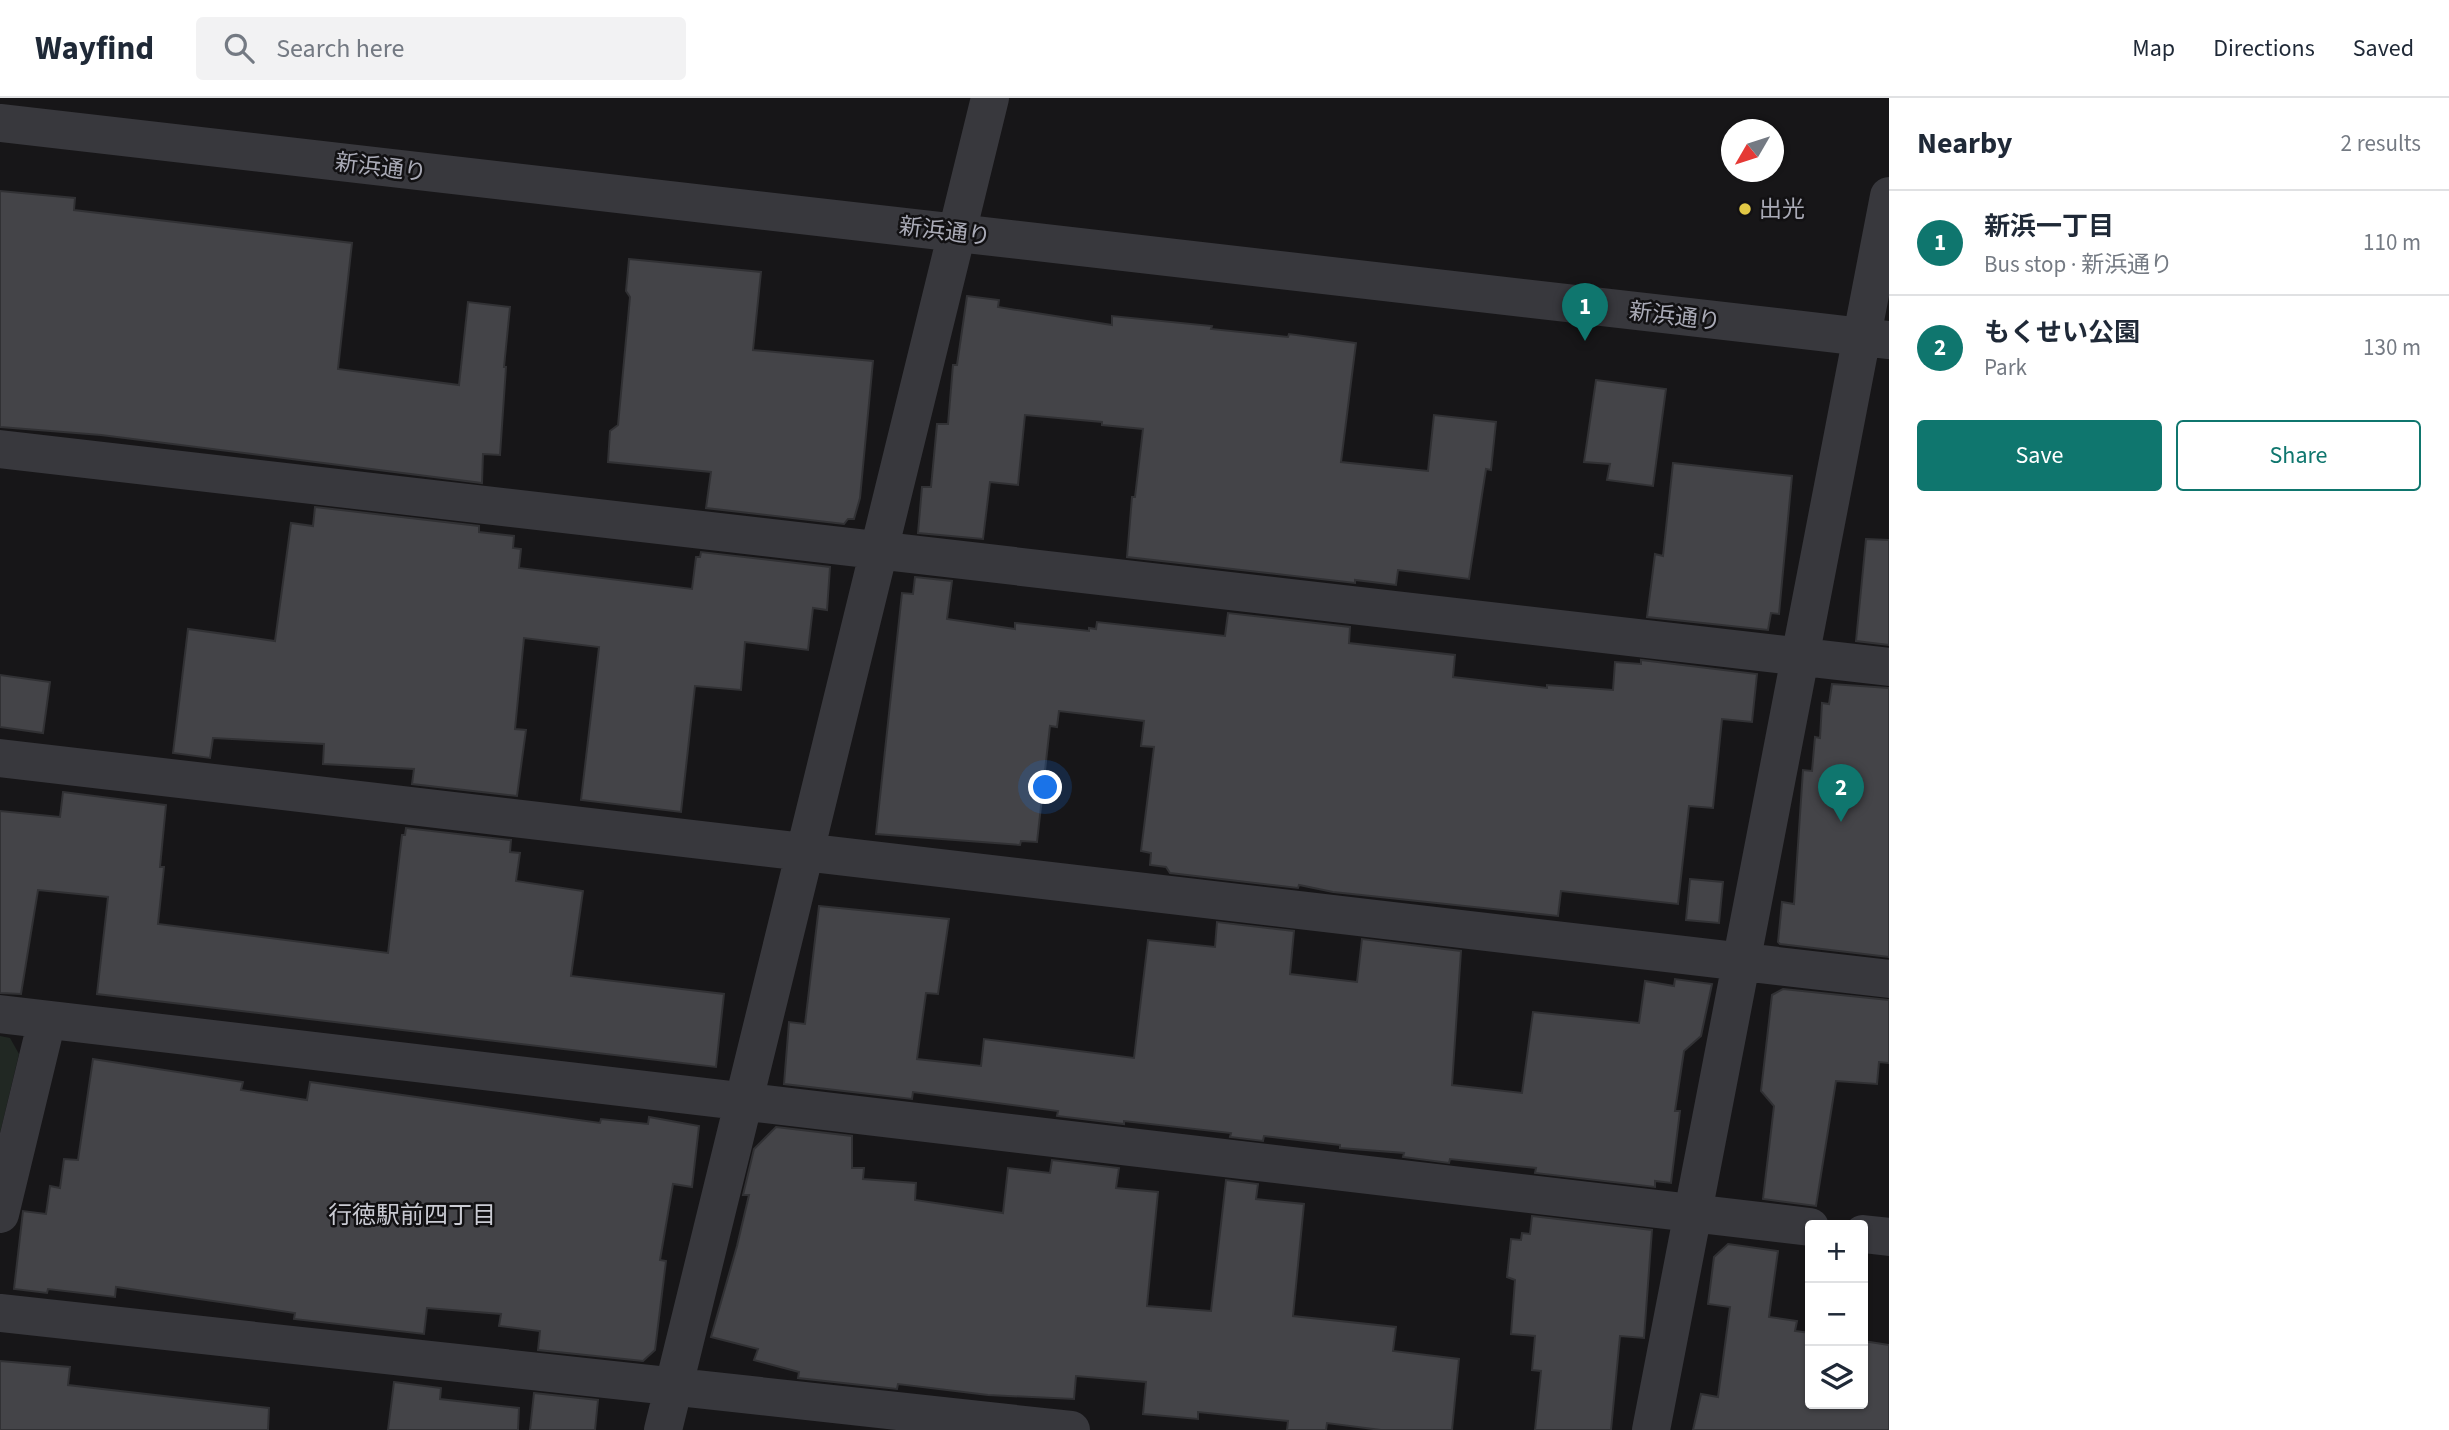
<!DOCTYPE html>
<meta charset="utf-8">
<style>
:root{--surface:#fff;--page:#f2f2f3;--text:#1f2937;--muted:#747a83;--line:#e0e1e3;--accent:#0f766e}
body{margin:0;font-family:"Source Sans 3","Noto Sans JP",sans-serif;background:var(--page);color:var(--text)}
.controls{position:absolute;right:21px;bottom:21px;display:grid;overflow:hidden;border-radius:7px;box-shadow:0 2px 5px #0004}
.controls button{width:63px;height:63px;display:grid;place-items:center;padding:0;border:0;border-bottom:2px solid var(--line);background:var(--surface);color:var(--text);font:35px sans-serif}
.compass{position:absolute;left:1721px;top:21px;width:63px;height:63px;border-radius:50%;background:var(--surface);box-shadow:0 2px 5px #0004;rotate:231deg}
.you{position:absolute;left:1046px;top:690px;width:24px;height:24px;margin:-18px;border:5px solid #fff;border-radius:50%;background:#1a73e8;box-shadow:0 0 0 10px #1a73e833}
.badge{display:grid;place-items:center;width:46px;height:46px;border-radius:50%;background:var(--accent);color:#fff;font-size:23px;font-weight:700}
.pin{position:absolute;translate:-50% -58px;filter:drop-shadow(0 2px 4px #0008)}
.pin::after{content:'';position:absolute;top:37px;width:24px;height:21px;background:inherit;clip-path:polygon(0 0,100% 0,50% 100%)}
.list{margin:0;padding:0;list-style:none}
h2{display:flex;justify-content:space-between;align-items:center;height:91px;margin:0;padding:0 28px;font-size:30px}
h2 small{font-size:23px;font-weight:400;color:var(--muted)}
.list li{display:grid;grid-template-columns:46px 1fr auto;gap:21px;align-items:center;box-sizing:border-box;height:105px;padding:0 28px;border-top:2px solid var(--line)}
.list b{display:block;font-size:26px;white-space:nowrap}
.list p{margin:0;font-size:23px;white-space:nowrap;color:var(--muted)}
.list em{font-size:23px;font-style:normal;color:var(--muted)}
.actions{display:flex;gap:14px;padding:21px 28px}
.actions a{flex:1;padding:16px 0;border:2px solid var(--accent);border-radius:7px;text-align:center;font-size:24px;color:var(--accent)}
.actions .main{background:var(--accent);color:#fff}
.icon{flex:none;width:38px;height:38px;fill:none;stroke:currentColor;stroke-width:2;stroke-linecap:round;stroke-linejoin:round}
.map{position:relative;flex:none;width:1889px;height:1332px;overflow:hidden}
header{display:flex;align-items:center;gap:42px;box-sizing:border-box;height:98px;padding:0 35px;background:var(--surface);border-bottom:2px solid var(--line)}
header strong{font-size:33px}
nav{display:flex;gap:38px;margin-inline-start:auto;font-size:24px}
.search{width:490px;height:63px;background:var(--page);display:flex;align-items:center;gap:18px;box-sizing:border-box;padding:0 24px;border-radius:7px;color:var(--muted);font-size:26px}
main{display:flex}
aside{flex:1;background:var(--surface)}
.map>svg:first-child{display:block}
.green{fill:#212823}
.building{fill:#444448;stroke:#313134;stroke-width:2}
.lines{fill:none;stroke-linecap:round;stroke-linejoin:round}
.minor{stroke:#38383d;stroke-width:38}
.poi-dot{fill:#e2c845;stroke:#121113;stroke-width:2.5}
.labels{text-anchor:middle;stroke-width:5;stroke-linejoin:round;paint-order:stroke}
.street-label{font-size:23px;fill:#aaabb7;stroke:#121113}
.poi-label{font-size:23px;fill:#aaabb7;stroke:#121113;text-anchor:start}
.neighbourhood-label{font-size:24px;fill:#cacbd3;stroke:#121113}
</style>
<header>
<strong>Wayfind</strong>
<div class="search"><svg class="icon" aria-label="search" viewBox="0 0 24 24"><circle cx="10" cy="10" r="6"/><path d="M15 15l6 6"/></svg>Search here</div>
<nav><a>Map</a><a>Directions</a><a>Saved</a></nav>
</header>
<main>
<div class="map">
<svg width="1889" height="1332" viewBox="0 0 1889 1332">
<rect width="100%" height="100%" fill="#171618"/>
<path class="green" d="M 0,938 L 10,940 L 19,956 L 0,1035 Z"/>
<path class="building" d="M 0,93 L 75,100 L 74,112 L 352,145 L 338,271 L 459,287 L 468,204 L 510,209 L 504,269 L 506,269 L 500,357 L 483,356 L 482,385 L 101,337 L 0,329 Z
M 629,161 L 761,174 L 753,252 L 873,263 L 860,400 L 854,421 L 848,421 L 844,426 L 706,410 L 711,374 L 608,364 L 610,333 L 618,327 L 630,199 L 626,193 Z
M 967,198 L 999,202 L 998,209 L 1112,227 L 1112,218 L 1212,228 L 1211,231 L 1288,239 L 1289,236 L 1356,245 L 1341,364 L 1428,373 L 1434,317 L 1496,324 L 1491,372 L 1486,371 L 1469,481 L 1398,472 L 1396,487 L 1355,482 L 1355,485 L 1127,459 L 1132,399 L 1135,399 L 1143,331 L 1102,327 L 1102,324 L 1025,317 L 1018,387 L 990,384 L 983,441 L 918,435 L 922,389 L 931,389 L 937,326 L 948,326 L 953,267 L 957,267 Z
M 1596,282 L 1666,291 L 1653,388 L 1607,382 L 1610,366 L 1584,364 Z
M 1673,365 L 1792,378 L 1779,516 L 1771,515 L 1768,532 L 1647,519 L 1655,456 L 1663,458 Z
M 315,409 L 479,428 L 479,434 L 514,438 L 513,450 L 521,451 L 519,470 L 692,491 L 696,459 L 700,459 L 701,454 L 830,469 L 827,512 L 813,510 L 808,552 L 745,544 L 741,592 L 695,588 L 681,714 L 581,702 L 599,549 L 524,540 L 515,631 L 526,632 L 517,698 L 412,686 L 414,671 L 323,666 L 324,646 L 213,640 L 210,660 L 173,655 L 188,531 L 275,543 L 291,425 L 313,428 Z
M 1866,441 L 1889,442 L 1889,547 L 1856,543 Z
M 915,479 L 952,483 L 947,521 L 1015,531 L 1015,525 L 1089,533 L 1089,530 L 1096,531 L 1097,524 L 1225,538 L 1228,515 L 1350,529 L 1349,545 L 1455,557 L 1453,579 L 1547,590 L 1547,587 L 1613,592 L 1615,564 L 1641,566 L 1641,562 L 1757,576 L 1752,624 L 1722,621 L 1713,710 L 1689,708 L 1678,806 L 1561,793 L 1558,818 L 1333,794 L 1299,787 L 1298,790 L 1170,775 L 1166,769 L 1150,767 L 1151,755 L 1141,753 L 1154,649 L 1141,648 L 1144,623 L 1059,613 L 1057,629 L 1050,628 L 1037,744 L 1021,743 L 1020,747 L 876,736 L 902,495 L 913,496 Z
M 0,577 L 50,584 L 43,635 L 0,629 Z
M 1832,586 L 1889,590 L 1889,859 L 1780,846 L 1778,844 L 1782,804 L 1794,806 L 1803,672 L 1812,673 L 1815,639 L 1820,640 L 1822,605 L 1829,606 Z
M 63,694 L 166,707 L 160,769 L 164,769 L 158,826 L 388,855 L 402,737 L 405,737 L 406,730 L 511,742 L 510,754 L 520,755 L 516,783 L 583,793 L 571,878 L 724,896 L 716,969 L 97,896 L 108,799 L 38,792 L 21,896 L 0,895 L 0,713 L 60,719 Z
M 1690,781 L 1723,784 L 1719,825 L 1686,822 Z
M 819,808 L 949,821 L 938,896 L 926,895 L 917,961 L 981,968 L 984,941 L 1134,960 L 1148,842 L 1215,849 L 1217,824 L 1294,833 L 1290,876 L 1357,884 L 1362,841 L 1461,853 L 1452,987 L 1522,995 L 1533,914 L 1639,925 L 1645,883 L 1674,888 L 1675,881 L 1712,886 L 1701,938 L 1684,953 L 1675,1013 L 1680,1013 L 1671,1085 L 1655,1083 L 1655,1089 L 1535,1075 L 1536,1070 L 1450,1061 L 1449,1065 L 1403,1059 L 1404,1055 L 1340,1050 L 1340,1047 L 1264,1038 L 1263,1043 L 1230,1039 L 1231,1035 L 1124,1023 L 1124,1026 L 1057,1018 L 1058,1013 L 913,994 L 912,1001 L 784,986 L 789,924 L 805,926 Z
M 1783,891 L 1889,902 L 1889,965 L 1879,964 L 1877,986 L 1836,983 L 1816,1108 L 1763,1101 L 1774,1008 L 1761,993 L 1772,897 Z
M 93,961 L 243,984 L 241,992 L 307,1002 L 310,984 L 600,1025 L 601,1021 L 648,1026 L 649,1019 L 699,1028 L 692,1089 L 673,1086 L 660,1162 L 666,1163 L 655,1252 L 643,1263 L 538,1252 L 540,1233 L 499,1228 L 501,1216 L 427,1210 L 424,1236 L 294,1221 L 295,1215 L 116,1189 L 115,1199 L 48,1191 L 47,1195 L 14,1191 L 23,1113 L 46,1116 L 50,1088 L 60,1090 L 64,1061 L 78,1062 Z
M 776,1029 L 852,1038 L 852,1070 L 864,1070 L 863,1081 L 916,1085 L 915,1102 L 1003,1115 L 1008,1070 L 1050,1075 L 1052,1062 L 1119,1070 L 1116,1090 L 1158,1094 L 1147,1208 L 1211,1213 L 1226,1082 L 1258,1086 L 1256,1101 L 1304,1106 L 1293,1218 L 1396,1229 L 1393,1253 L 1459,1261 L 1452,1332 L 1381,1332 L 1327,1325 L 1326,1332 L 1287,1332 L 1288,1323 L 1198,1314 L 1198,1321 L 1143,1316 L 1146,1284 L 1076,1278 L 1074,1301 L 988,1297 L 898,1286 L 897,1291 L 798,1280 L 799,1274 L 754,1262 L 758,1251 L 711,1239 L 737,1148 L 749,1097 L 743,1097 L 754,1051 Z
M 1532,1118 L 1652,1132 L 1644,1240 L 1620,1238 L 1611,1332 L 1535,1332 L 1541,1273 L 1532,1272 L 1535,1238 L 1511,1236 L 1515,1182 L 1507,1179 L 1511,1141 L 1521,1142 L 1522,1135 L 1530,1136 Z
M 1728,1146 L 1778,1153 L 1769,1219 L 1797,1223 L 1795,1233 L 1810,1235 L 1810,1306 L 1863,1306 L 1863,1243 L 1889,1247 L 1889,1332 L 1693,1332 L 1701,1296 L 1718,1299 L 1730,1209 L 1708,1206 L 1714,1159 Z
M 0,1263 L 70,1269 L 68,1287 L 269,1310 L 268,1332 L 0,1332 Z
M 394,1284 L 441,1290 L 440,1301 L 519,1310 L 518,1332 L 388,1332 Z
M 534,1295 L 598,1302 L 595,1332 L 530,1332 Z"/>
<g class="lines">
<path class="minor" d="M 0,25 L 1889,242
M 0,351 L 1889,569
M 0,660 L 1889,881
M 0,916 L 1810,1129
M 0,1116 L 47,922
M 1863,1136 L 1889,1139
M 0,1215 L 1071,1332
M 663,1332 L 990,0
M 1651,1332 L 1889,98"/>
</g>
<circle class="poi-dot" cx="1745" cy="111" r="7"/>
<g class="labels">
<g class="street-label">
<text transform="translate(381 69) rotate(7)" y="8">新浜通り</text>
<text transform="translate(945 133) rotate(7)" y="8">新浜通り</text>
<text transform="translate(1675 218) rotate(7)" y="8">新浜通り</text>
</g>
<g class="poi-label">
<text x="1759" y="119">出光</text>
</g>
<g class="neighbourhood-label">
<text x="412" y="1125">行徳駅前四丁目</text>
</g>
</g>
</svg>
<div class="controls">
<button>+</button>
<button>−</button>
<button><svg class="icon" aria-label="layers" viewBox="0 0 24 24"><path d="M12 4l9 5-9 5-9-5zM3 14l9 5 9-5"/></svg></button>
</div>
<svg class="compass" viewBox="-18 -18 36 36"><path d="M0-13l5 13h-10z" fill="#e53935"/><path d="M0 13l5-13h-10z" fill="#747a83"/></svg>
<div class="you"></div>
<div class="pin badge" style="left:1585px;top:243px">1</div>
<div class="pin badge" style="left:1841px;top:724px">2</div>
</div>
<aside>
<h2>Nearby<small>2 results</small></h2>
<ul class="list">
<li><span class="badge">1</span><div><b>新浜一丁目</b><p>Bus stop · 新浜通り</p></div><em>110 m</em></li>
<li><span class="badge">2</span><div><b>もくせい公園</b><p>Park</p></div><em>130 m</em></li>
</ul>
<div class="actions"><a class="main">Save</a><a>Share</a></div>
</aside>
</main>
